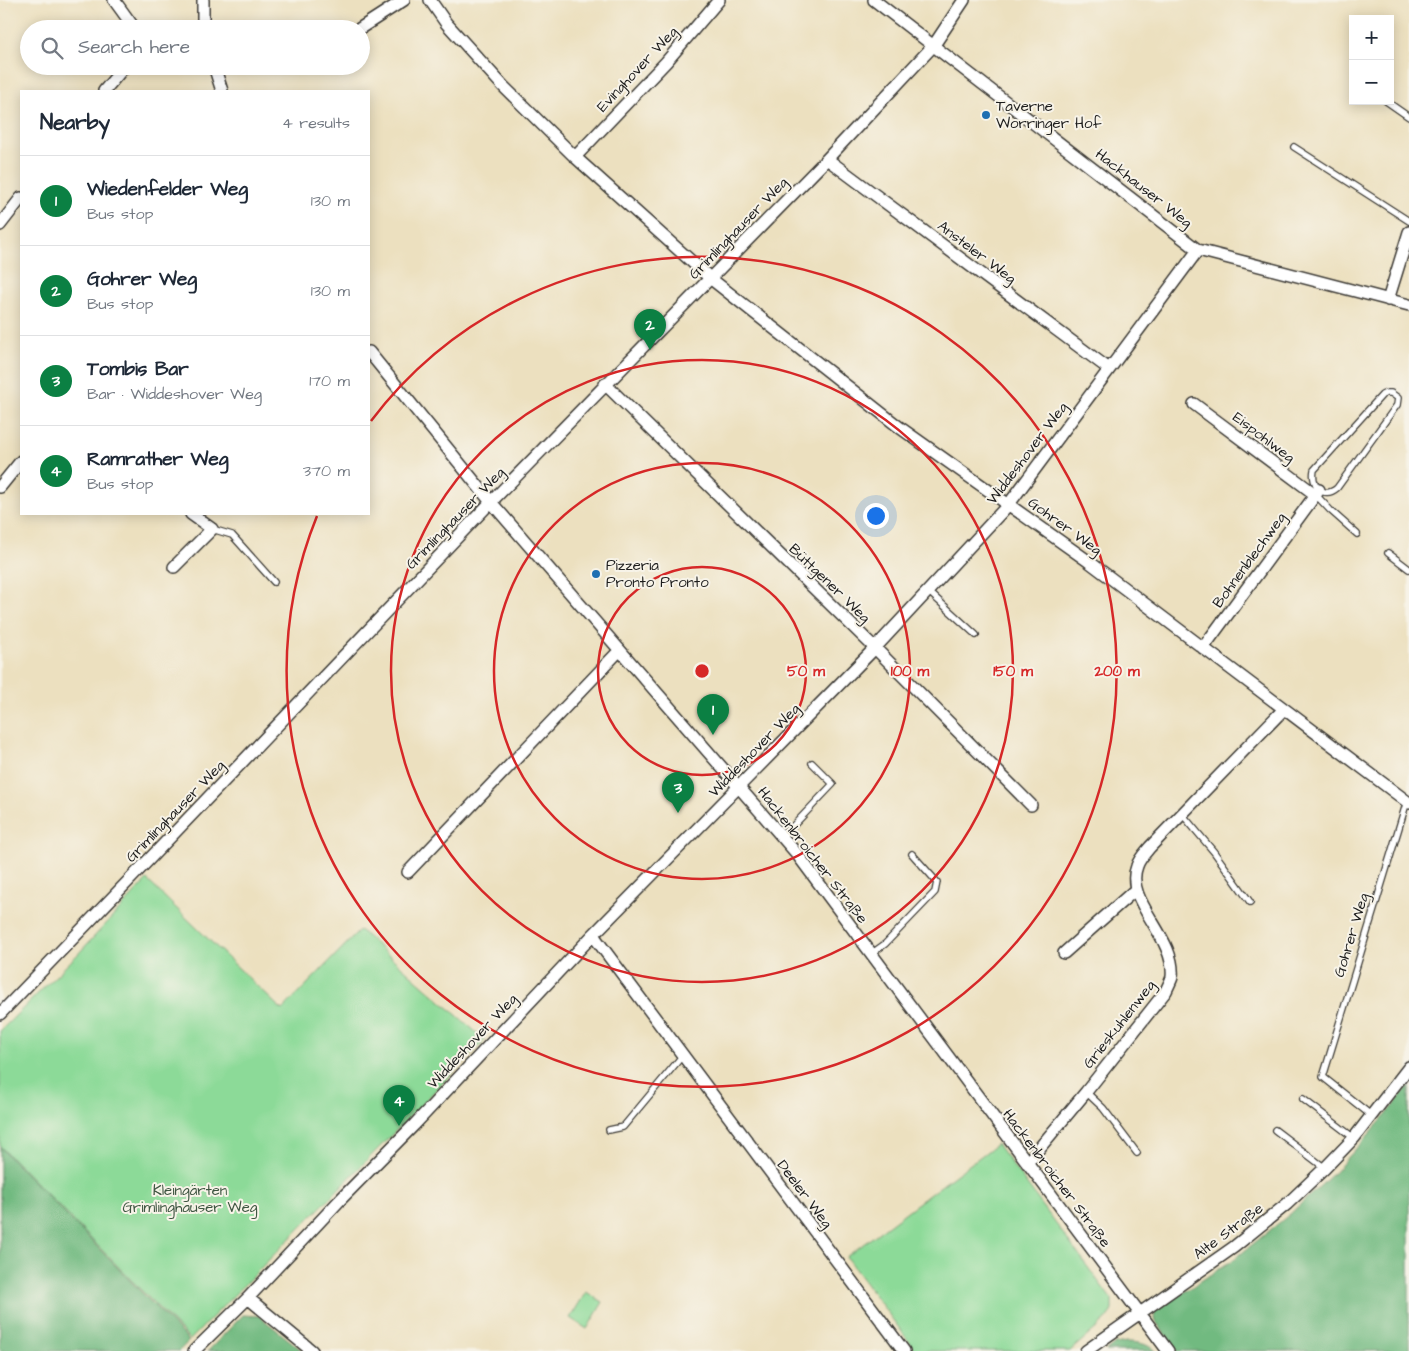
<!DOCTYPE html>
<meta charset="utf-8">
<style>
:root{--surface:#fff;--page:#f6f6f7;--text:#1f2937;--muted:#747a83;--line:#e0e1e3;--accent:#0b8043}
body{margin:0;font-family:"Architects Daughter",sans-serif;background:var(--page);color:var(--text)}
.controls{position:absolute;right:15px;top:15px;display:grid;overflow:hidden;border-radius:0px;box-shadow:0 2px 12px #0003}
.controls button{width:45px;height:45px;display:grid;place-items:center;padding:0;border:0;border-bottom:1px solid var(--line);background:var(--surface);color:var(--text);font:25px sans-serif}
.you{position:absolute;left:875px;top:515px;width:18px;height:18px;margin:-12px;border:4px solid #fff;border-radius:50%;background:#1a73e8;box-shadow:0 0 0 8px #1a73e833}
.badge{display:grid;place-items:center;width:32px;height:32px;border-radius:50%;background:var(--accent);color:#fff;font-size:16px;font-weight:700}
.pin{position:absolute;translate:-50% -41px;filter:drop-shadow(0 1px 2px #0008)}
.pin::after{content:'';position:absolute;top:26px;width:18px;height:15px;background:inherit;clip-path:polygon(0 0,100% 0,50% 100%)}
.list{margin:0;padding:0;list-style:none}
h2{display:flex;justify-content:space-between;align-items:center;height:65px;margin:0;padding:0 20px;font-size:21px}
h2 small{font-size:16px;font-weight:400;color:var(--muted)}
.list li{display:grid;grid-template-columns:32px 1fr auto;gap:15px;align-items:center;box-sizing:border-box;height:90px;padding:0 20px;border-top:1px solid var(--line)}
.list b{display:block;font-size:19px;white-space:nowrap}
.list p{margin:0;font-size:16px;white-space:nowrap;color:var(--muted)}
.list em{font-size:16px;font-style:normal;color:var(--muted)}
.icon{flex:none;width:28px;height:28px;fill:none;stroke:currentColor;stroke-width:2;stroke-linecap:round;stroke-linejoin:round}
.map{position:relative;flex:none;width:1409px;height:1351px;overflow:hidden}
.search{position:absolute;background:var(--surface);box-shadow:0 2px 12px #0003;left:20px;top:20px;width:350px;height:55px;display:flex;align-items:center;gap:12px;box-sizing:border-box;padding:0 18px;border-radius:28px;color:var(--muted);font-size:19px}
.panel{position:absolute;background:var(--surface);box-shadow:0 2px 12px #0003;left:20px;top:90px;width:350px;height:425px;border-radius:0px}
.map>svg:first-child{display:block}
.green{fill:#8cda98;stroke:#547b5a}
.forest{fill:#71ba80;stroke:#466b4e}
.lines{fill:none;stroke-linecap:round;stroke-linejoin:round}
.service-casing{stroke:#3b3934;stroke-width:8}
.minor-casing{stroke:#3b3934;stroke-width:14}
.service{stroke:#fff;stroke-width:5.5}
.minor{stroke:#fff;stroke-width:11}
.ring{fill:none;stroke:#d62828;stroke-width:2.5}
.poi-dot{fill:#1f6fb2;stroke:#f7f3e8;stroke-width:2}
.labels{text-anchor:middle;stroke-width:4;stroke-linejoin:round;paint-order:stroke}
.street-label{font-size:15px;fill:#1c1c1c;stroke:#f7f3e8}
.poi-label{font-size:15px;fill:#1c1c1c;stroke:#f7f3e8;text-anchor:start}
.park-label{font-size:15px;fill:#3e5541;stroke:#f7f3e8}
.centre{fill:#d62828;stroke:#f7f3e8;stroke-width:2.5}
.ring-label{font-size:15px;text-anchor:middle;font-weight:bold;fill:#d62828;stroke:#f7f3e8;stroke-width:4;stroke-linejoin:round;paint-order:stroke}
</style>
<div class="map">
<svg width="1409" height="1351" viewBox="0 0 1409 1351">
<rect width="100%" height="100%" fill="#f7f3e8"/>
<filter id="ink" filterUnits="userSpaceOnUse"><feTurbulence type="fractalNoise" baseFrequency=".02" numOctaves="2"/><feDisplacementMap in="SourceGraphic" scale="10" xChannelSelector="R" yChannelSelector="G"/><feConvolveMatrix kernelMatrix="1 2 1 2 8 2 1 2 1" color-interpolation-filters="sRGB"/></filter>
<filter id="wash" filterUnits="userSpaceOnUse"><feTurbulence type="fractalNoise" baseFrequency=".0096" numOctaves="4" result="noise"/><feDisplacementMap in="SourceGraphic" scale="20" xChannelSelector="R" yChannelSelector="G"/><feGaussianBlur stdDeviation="1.12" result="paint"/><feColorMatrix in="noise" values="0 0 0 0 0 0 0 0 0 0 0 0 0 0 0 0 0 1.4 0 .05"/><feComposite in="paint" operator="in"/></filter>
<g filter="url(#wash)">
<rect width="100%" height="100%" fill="#ece0bf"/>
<path class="green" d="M 147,880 L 282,1010 L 360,930 L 485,1040 L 190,1340 L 0,1146 L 0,1031 L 78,954 Z
M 997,1144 L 1112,1300 L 1112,1310 L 1107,1319 L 1070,1351 L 916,1351 L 846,1257 Z
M 586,1292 L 603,1302 L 587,1329 L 570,1318 Z"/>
<path class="forest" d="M 1409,1085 L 1409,1351 L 1177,1351 L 1156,1322 L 1154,1314 L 1157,1310 L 1237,1257 L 1290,1214 L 1335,1172 L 1387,1114 Z
M 0,1147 L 189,1341 L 179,1351 L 0,1351 Z
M 243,1315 L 259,1316 L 303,1351 L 208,1351 Z
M 1126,1342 C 1137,1342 1147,1343 1155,1351 L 1106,1351 L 1115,1344 Z"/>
</g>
<g filter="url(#ink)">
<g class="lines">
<g class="service-casing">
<path id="service" d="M 1386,101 L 1409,117
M 1294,147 L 1409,221
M 1386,393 L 1391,393 L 1398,398 L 1397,405 L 1337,488 C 1323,500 1311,485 1314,470 L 1382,395 Z
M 1316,495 L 1330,510 L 1357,534
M 212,529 L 232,535 L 274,582
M 1388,553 L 1409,569
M 928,591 L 976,635
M 1182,814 L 1214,852 L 1250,902
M 781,836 L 792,827 L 833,784 L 812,763
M 871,954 L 885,944 L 935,892 L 937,882 L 912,854
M 1086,1092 L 1103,1108 L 1137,1153
M 1303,1099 L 1354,1138
M 1372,1116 L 1323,1077 L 1407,801
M 609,1130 L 623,1127 L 683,1055
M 1275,1130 L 1325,1168"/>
</g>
<g class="minor-casing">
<path id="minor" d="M 114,0 L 135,29
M 203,0 L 203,29
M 430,0 L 446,23 L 503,86 L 575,157 L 710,278 L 899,427 L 1088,561 L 1409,803
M 874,0 L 1198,250 L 1409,305
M 359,29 L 404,0
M 214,66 L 222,91
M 104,91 L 125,66
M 575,157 L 666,62 L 719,0
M 827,159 L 1109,369
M 0,225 L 21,198
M 1388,300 L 1409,232
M 369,352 L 491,502 L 797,854 L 1168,1351
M 605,384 L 875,648 L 1031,805
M 1194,404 L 1316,495
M 0,487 L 21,461
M 174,567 L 212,529 L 191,514
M 1203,648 L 1319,490
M 408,872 L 619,651
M 593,935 L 904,1351
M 1064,953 L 1135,890
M 0,1014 L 137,872 L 491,502 L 827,159 L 934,45 L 964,0
M 1027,1163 L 1086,1092 L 1166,991 C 1168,986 1171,981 1172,977 C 1176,936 1123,901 1137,866 C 1139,859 1145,853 1150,847 L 1284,709
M 248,1298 L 312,1351
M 194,1351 L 248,1298 L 340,1200 L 414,1125 L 593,935 L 875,648 L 1009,504 L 1198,250
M 1086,1351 L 1234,1247 L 1287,1204 L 1325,1168 L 1354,1138 L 1409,1067"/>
</g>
<use href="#service" class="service"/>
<use href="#minor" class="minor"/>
</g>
</g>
<g class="ring">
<circle cx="702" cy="671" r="104"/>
<circle cx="702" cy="671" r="208"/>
<circle cx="702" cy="671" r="311"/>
<path d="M371 421A415 415 0 1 1 317 516"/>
</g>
<g class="poi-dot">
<circle cx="986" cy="115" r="5"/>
<circle cx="596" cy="574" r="5"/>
</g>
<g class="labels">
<g class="street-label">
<text transform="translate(637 69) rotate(-47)" y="5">Evinghover Weg</text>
<text transform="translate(1144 188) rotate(38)" y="5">Hackhauser Weg</text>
<text transform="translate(738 228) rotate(-46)" y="5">Grimlinghauser Weg</text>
<text transform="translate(977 252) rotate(37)" y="5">Ansteler Weg</text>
<text transform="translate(1264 437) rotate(37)" y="5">Eispohlweg</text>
<text transform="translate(1027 453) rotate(-53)" y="5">Widdeshover Weg</text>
<text transform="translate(455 518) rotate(-46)" y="5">Grimlinghauser Weg</text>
<text transform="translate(1065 526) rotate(36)" y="5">Gohrer Weg</text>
<text transform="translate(1249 560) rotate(-54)" y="5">Bohnenblechweg</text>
<text transform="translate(830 583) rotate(44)" y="5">Büttgener Weg</text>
<text transform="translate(754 750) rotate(-46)" y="5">Widdeshover Weg</text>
<text transform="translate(175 811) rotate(-46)" y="5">Grimlinghauser Weg</text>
<text transform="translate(813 855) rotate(52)" y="5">Hackenbroicher Straße</text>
<text transform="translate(1351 935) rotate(-73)" y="5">Gohrer Weg</text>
<text transform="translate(1119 1024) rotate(-52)" y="5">Grieskuhlenweg</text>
<text transform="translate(472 1041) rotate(-47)" y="5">Widdeshover Weg</text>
<text transform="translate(1057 1178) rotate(53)" y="5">Hackenbroicher Straße</text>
<text transform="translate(805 1194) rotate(53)" y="5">Deeler Weg</text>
<text transform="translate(1228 1231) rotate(-37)" y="5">Alte Straße</text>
</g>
<g class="poi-label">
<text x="996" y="111">Taverne<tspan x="996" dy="17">Worringer Hof</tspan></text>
<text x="606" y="570">Pizzeria<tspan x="606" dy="17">Pronto Pronto</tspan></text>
</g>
<g class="park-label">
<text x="190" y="1195">Kleingärten<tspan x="190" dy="17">Grimlinghauser Weg</tspan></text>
</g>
</g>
<circle cx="702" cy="671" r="8" class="centre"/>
<g class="ring-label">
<text x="806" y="676">50 m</text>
<text x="910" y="676">100 m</text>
<text x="1013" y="676">150 m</text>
<text x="1117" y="676">200 m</text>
</g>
</svg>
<div class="controls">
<button>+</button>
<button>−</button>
</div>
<div class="you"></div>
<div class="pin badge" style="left:713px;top:735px">1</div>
<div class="pin badge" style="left:650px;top:350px">2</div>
<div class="pin badge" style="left:678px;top:813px">3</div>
<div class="pin badge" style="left:399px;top:1126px">4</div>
<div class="search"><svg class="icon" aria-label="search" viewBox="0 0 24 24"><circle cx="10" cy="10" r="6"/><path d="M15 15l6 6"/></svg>Search here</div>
<section class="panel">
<h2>Nearby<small>4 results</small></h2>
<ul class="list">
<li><span class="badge">1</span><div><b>Wiedenfelder Weg</b><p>Bus stop</p></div><em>130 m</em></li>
<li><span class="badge">2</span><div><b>Gohrer Weg</b><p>Bus stop</p></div><em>130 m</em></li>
<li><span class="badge">3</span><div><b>Tombis Bar</b><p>Bar · Widdeshover Weg</p></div><em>170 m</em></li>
<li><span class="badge">4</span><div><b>Ramrather Weg</b><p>Bus stop</p></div><em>370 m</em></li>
</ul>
</section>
</div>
